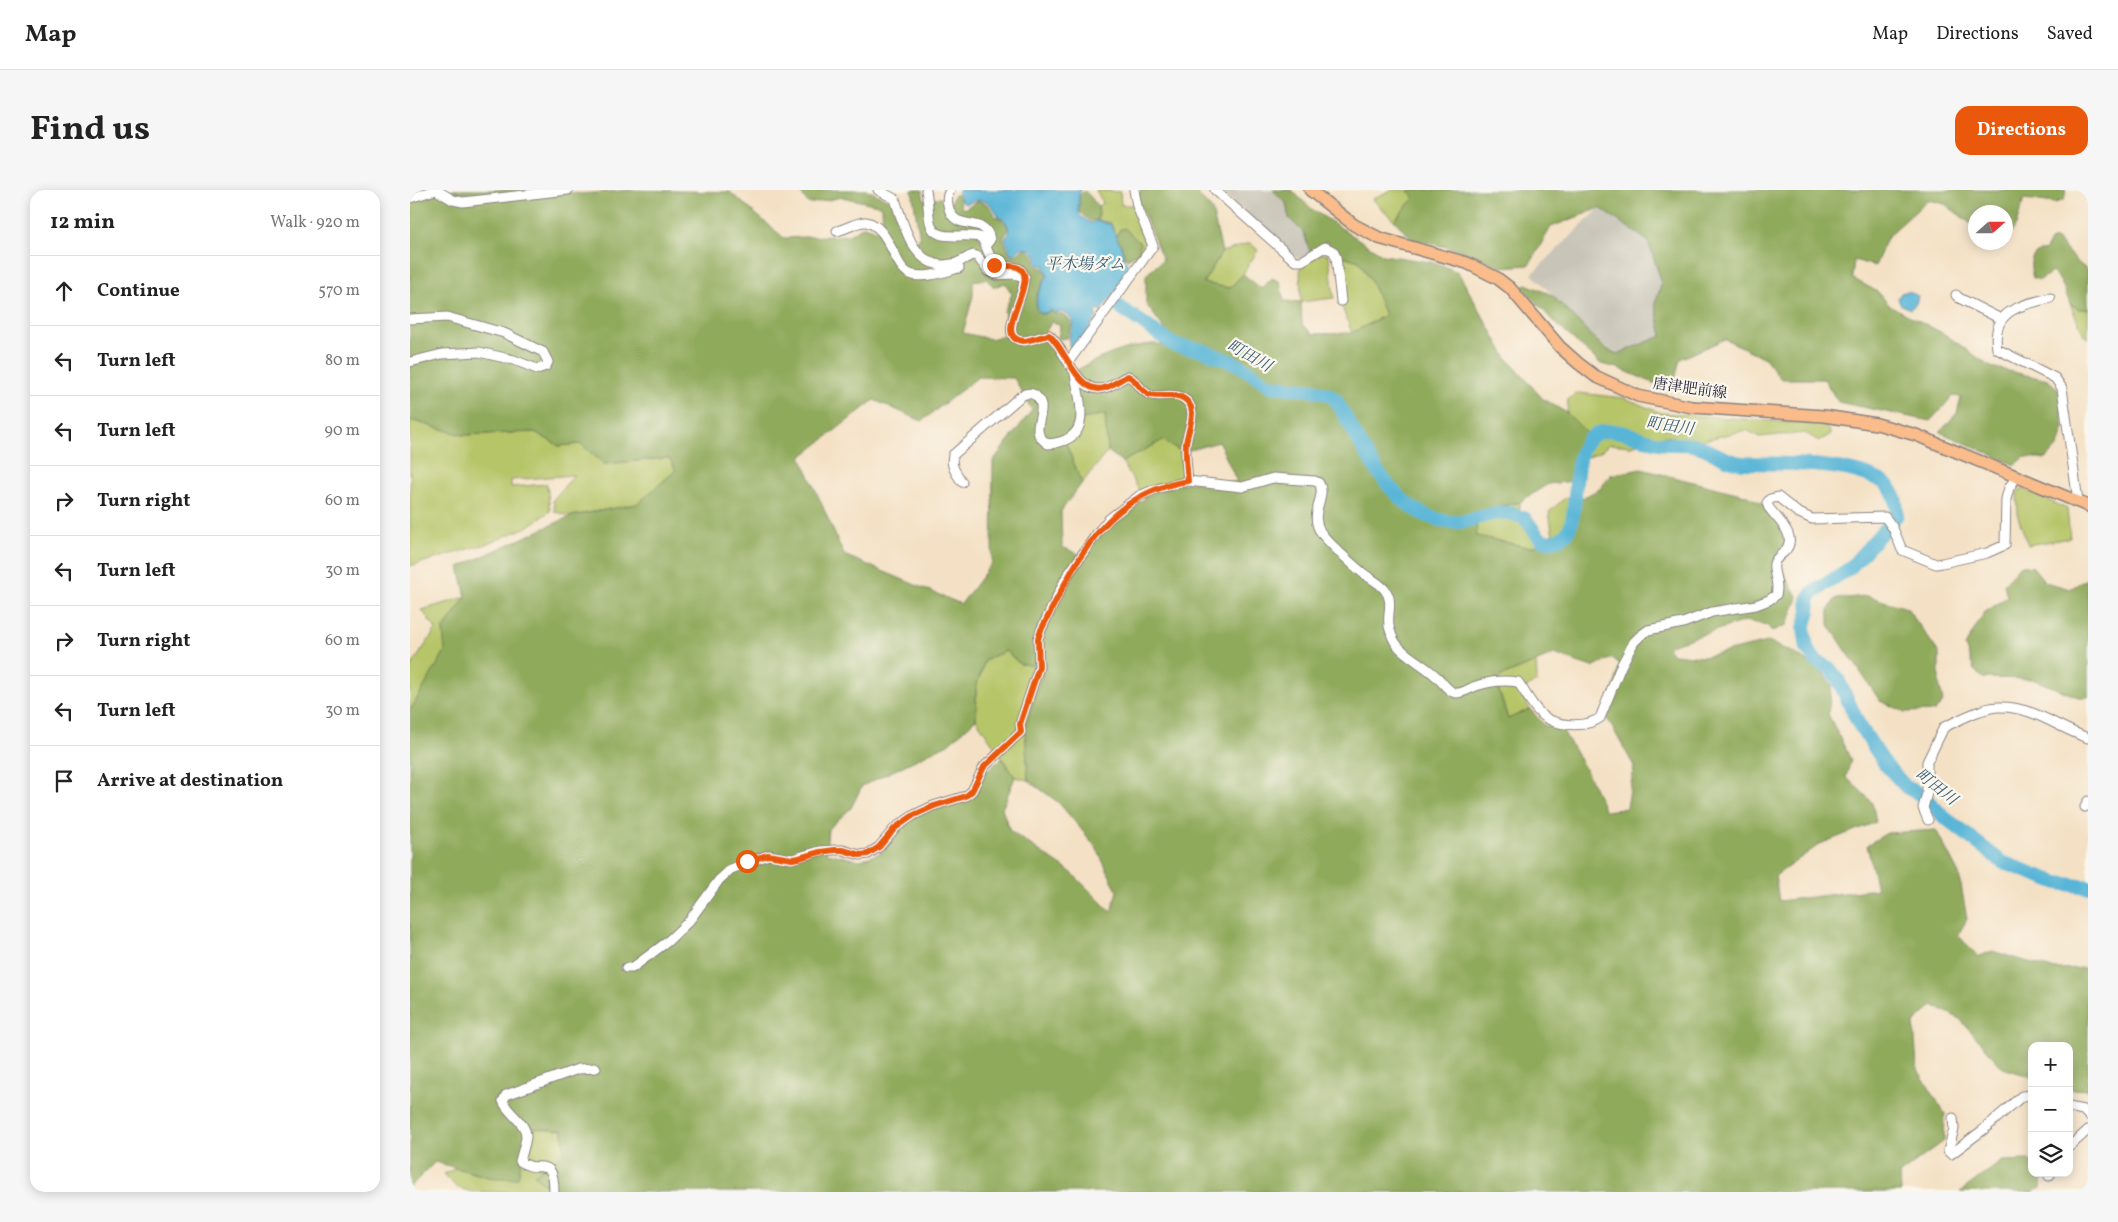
<!DOCTYPE html>
<meta charset="utf-8">
<style>
:root{--surface:#fff;--page:#f6f6f6;--text:#222;--muted:#767676;--line:#e0e0e0;--accent:#ea580c}
body{margin:0;font-family:Vollkorn,"Noto Serif JP",serif;background:var(--page);color:var(--text)}
.controls{position:absolute;right:15px;bottom:15px;display:grid;overflow:hidden;border-radius:10px;box-shadow:0 2px 12px #0003}
.controls button{width:45px;height:45px;display:grid;place-items:center;padding:0;border:0;border-bottom:1px solid var(--line);background:var(--surface);color:var(--text);font:25px sans-serif}
.compass{position:absolute;left:1558px;top:15px;width:45px;height:45px;border-radius:50%;background:var(--surface);box-shadow:0 2px 12px #0003;rotate:69deg}
.stop{position:absolute;width:15px;height:15px;margin:-11px;border:4px solid #ea580c;border-radius:50%;background:#fff}
.stop.end{background:#ea580c;border-color:#fff;box-shadow:0 1px 5px #0008}
.list{margin:0;padding:0;list-style:none}
h2{display:flex;justify-content:space-between;align-items:center;height:65px;margin:0;padding:0 20px;font-size:21px}
h2 small{font-size:16px;font-weight:400;color:var(--muted)}
.list li{display:grid;grid-template-columns:32px 1fr auto;gap:15px;align-items:center;box-sizing:border-box;height:70px;padding:0 20px;border-top:1px solid var(--line)}
.list b{display:block;font-size:19px;white-space:nowrap}
.list em{font-size:16px;font-style:normal;color:var(--muted)}
.icon{flex:none;width:28px;height:28px;fill:none;stroke:currentColor;stroke-width:2;stroke-linecap:round;stroke-linejoin:round}
.map{position:relative;flex:none;width:1678px;height:1002px;overflow:hidden;border-radius:15px}
header{display:flex;align-items:center;gap:30px;box-sizing:border-box;height:70px;padding:0 25px;background:var(--surface);border-bottom:1px solid var(--line)}
header strong{font-size:24px}
nav{display:flex;gap:28px;margin-inline-start:auto;font-size:18px}
.intro{display:flex;align-items:center;justify-content:space-between;box-sizing:border-box;height:120px;padding:0 30px}
h1{margin:0;font-size:35px}
.button{padding:12px 22px;border-radius:15px;background:var(--accent);color:#fff;font-size:18px;font-weight:700}
main{display:flex;gap:30px;padding:0 30px}
aside{flex:1;background:var(--surface);border-radius:15px;box-shadow:0 2px 12px #0003}
.map>svg:first-child{display:block}
.industrial{fill:#c8c4b8}
.green{fill:#b6c567;stroke:#6c7451}
.forest{fill:#90aa5c;stroke:#59664c;fill-rule:evenodd}
.water{fill:#59b5d7;stroke:#3e6c89}
.lines{fill:none;stroke-linecap:round;stroke-linejoin:round}
.river{stroke:#59b5d7;stroke-width:14}
.minor-casing{stroke:#8b8280;stroke-width:11}
.major-casing{stroke:#8b8280;stroke-width:14}
.minor{stroke:#fff;stroke-width:9}
.major{stroke:#f9bc8a;stroke-width:11}
.route{stroke:#ea580c;stroke-width:6}
.labels{text-anchor:middle;stroke-width:4.5;stroke-linejoin:round;paint-order:stroke}
.street-label{font-size:15px;fill:#22223b;stroke:#fbf7ec}
.water-label{font-size:16px;font-style:italic;fill:#385d79;stroke:#fbf7ec}
</style>
<header>
<strong>Map</strong>
<nav><a>Map</a><a>Directions</a><a>Saved</a></nav>
</header>
<div class="intro"><h1>Find us</h1><a class="button">Directions</a></div>
<main>
<aside>
<h2>12 min<small>Walk · 920 m</small></h2>
<ul class="list">
<li><svg class="icon" aria-label="ahead" viewBox="0 0 24 24"><path d="M12 20V5M6 11l6-6 6 6"/></svg><div><b>Continue</b></div><em>570 m</em></li>
<li><svg class="icon" aria-label="left" viewBox="0 0 24 24"><path d="M17 20v-9H6M10 6l-5 5 5 5"/></svg><div><b>Turn left</b></div><em>80 m</em></li>
<li><svg class="icon" aria-label="left" viewBox="0 0 24 24"><path d="M17 20v-9H6M10 6l-5 5 5 5"/></svg><div><b>Turn left</b></div><em>90 m</em></li>
<li><svg class="icon" aria-label="right" viewBox="0 0 24 24"><path d="M7 20v-9h11M14 6l5 5-5 5"/></svg><div><b>Turn right</b></div><em>60 m</em></li>
<li><svg class="icon" aria-label="left" viewBox="0 0 24 24"><path d="M17 20v-9H6M10 6l-5 5 5 5"/></svg><div><b>Turn left</b></div><em>30 m</em></li>
<li><svg class="icon" aria-label="right" viewBox="0 0 24 24"><path d="M7 20v-9h11M14 6l5 5-5 5"/></svg><div><b>Turn right</b></div><em>60 m</em></li>
<li><svg class="icon" aria-label="left" viewBox="0 0 24 24"><path d="M17 20v-9H6M10 6l-5 5 5 5"/></svg><div><b>Turn left</b></div><em>30 m</em></li>
<li><svg class="icon" aria-label="arrive" viewBox="0 0 24 24"><path d="M6 21V4h12l-3 4 3 4H6"/></svg><div><b>Arrive at destination</b></div></li>
</ul>
</aside>
<div class="map">
<svg width="1678" height="1002" viewBox="0 0 1678 1002">
<rect width="100%" height="100%" fill="#fbf7ec"/>
<filter id="ink" filterUnits="userSpaceOnUse"><feTurbulence type="fractalNoise" baseFrequency=".02" numOctaves="2"/><feDisplacementMap in="SourceGraphic" scale="10" xChannelSelector="R" yChannelSelector="G"/><feConvolveMatrix kernelMatrix="1 2 1 2 8 2 1 2 1" color-interpolation-filters="sRGB"/></filter>
<filter id="wash" filterUnits="userSpaceOnUse"><feTurbulence type="fractalNoise" baseFrequency=".0096" numOctaves="4" result="noise"/><feDisplacementMap in="SourceGraphic" scale="20" xChannelSelector="R" yChannelSelector="G"/><feGaussianBlur stdDeviation="1.12" result="paint"/><feColorMatrix in="noise" values="0 0 0 0 0 0 0 0 0 0 0 0 0 0 0 0 0 1.4 0 .05"/><feComposite in="paint" operator="in"/></filter>
<g filter="url(#wash)">
<rect width="100%" height="100%" fill="#f4e1c5"/>
<path class="industrial" d="M 810,0 L 863,0 L 876,13 L 879,28 L 894,43 L 900,62 L 889,70 Z
M 1190,18 L 1238,50 L 1252,93 L 1245,113 L 1252,146 L 1207,164 L 1194,158 L 1122,84 Z"/>
<path class="green" d="M 686,0 L 710,2 L 711,15 L 722,15 L 736,55 L 729,63 L 730,53 L 710,39 L 706,47 L 701,33 L 687,30 L 689,24 L 688,16 L 693,13 Z
M 981,0 L 997,0 L 1005,8 L 984,30 L 962,9 Z
M 840,53 L 848,60 L 833,84 L 820,98 L 793,93 L 812,62 Z
M 912,63 L 919,65 L 924,108 L 891,112 L 890,76 Z
M 930,65 L 949,71 L 962,93 L 975,125 L 942,143 L 932,117 L 935,100 Z
M 1660,114 L 1669,119 L 1678,119 L 1678,149 L 1674,145 Z
M 1168,203 L 1214,208 L 1251,223 L 1415,235 L 1421,244 L 1409,251 L 1395,243 L 1349,247 L 1337,240 L 1290,251 L 1255,246 L 1221,256 L 1199,254 L 1191,261 L 1166,272 L 1177,243 L 1157,223 L 1158,209 Z
M 695,224 L 698,261 L 672,293 L 656,254 L 664,231 Z
M 0,230 L 52,245 L 125,242 L 149,256 L 171,254 L 194,274 L 259,268 L 266,280 L 227,314 L 161,326 L 145,322 L 143,310 L 164,285 L 101,290 L 101,297 L 137,294 L 140,321 L 119,336 L 77,354 L 0,376 Z
M 753,250 L 772,262 L 771,294 L 734,308 L 712,272 Z
M 1613,299 L 1657,319 L 1660,348 L 1618,355 L 1608,327 L 1607,302 Z
M 1156,307 L 1170,309 L 1165,335 L 1157,351 L 1117,357 L 1066,346 L 1065,322 L 1110,312 L 1109,332 L 1123,349 L 1143,346 L 1139,322 Z
M 56,407 L 33,440 L 36,461 L 0,521 L 0,478 L 26,439 L 12,420 Z
M 596,461 L 610,474 L 635,476 L 615,538 L 618,590 L 605,587 L 566,529 L 566,498 L 575,470 Z
M 1126,472 L 1127,491 L 1110,502 L 1120,519 L 1098,529 L 1085,489 Z
M 117,938 L 153,939 L 154,963 L 139,1002 L 62,1002 L 46,997 L 34,984 L 46,978 L 82,988 Z"/>
<path class="forest" d="M 0,0 L 132,0 L 172,4 L 222,0 L 320,2 L 374,48 L 439,45 L 454,36 L 473,42 L 472,16 L 432,7 L 399,14 L 390,2 L 402,0 L 457,0 L 481,11 L 496,54 L 510,49 L 502,0 L 512,0 L 514,10 L 531,8 L 540,14 L 544,5 L 549,5 L 551,17 L 554,19 L 568,11 C 578,13 582,17 585,26 C 596,30 602,39 593,48 L 600,65 L 606,65 L 612,60 L 619,60 L 625,66 L 625,75 L 633,78 L 637,85 L 626,106 L 626,119 L 632,125 L 641,121 L 645,124 C 655,124 658,127 662,135 L 657,148 L 648,149 L 650,136 L 642,131 L 635,143 L 640,157 L 659,185 C 683,170 714,156 742,154 C 748,153 755,157 761,158 L 762,149 L 736,114 L 736,85 L 753,70 L 728,10 L 730,0 L 784,0 L 802,20 L 812,62 L 793,93 L 820,98 L 833,84 L 852,99 L 862,88 L 870,92 L 874,111 L 891,112 L 892,134 L 903,144 L 942,143 L 975,125 L 962,93 L 949,71 L 930,65 L 916,51 L 900,62 L 894,43 L 879,28 L 876,13 L 863,0 L 881,0 L 903,20 L 973,65 L 1027,73 L 1048,82 L 1096,167 L 1133,209 L 1157,223 L 1177,243 L 1166,272 L 1163,291 L 1138,294 L 1110,312 L 1065,322 L 1067,346 L 1117,357 L 1156,351 L 1165,335 L 1170,309 L 1190,299 L 1200,285 L 1231,279 L 1335,305 L 1353,314 L 1377,345 L 1370,376 L 1388,408 L 1377,435 L 1362,441 L 1357,435 L 1335,431 L 1257,456 L 1263,464 L 1293,467 L 1358,452 L 1384,463 L 1411,481 L 1422,495 L 1418,524 L 1441,570 L 1436,587 L 1462,612 L 1466,632 L 1410,654 L 1365,686 L 1369,711 L 1467,699 L 1457,655 L 1477,643 L 1526,640 L 1549,684 L 1557,729 L 1548,745 L 1568,767 L 1582,761 L 1642,779 L 1678,778 L 1678,900 L 1659,899 L 1659,856 L 1622,856 L 1622,887 L 1593,878 L 1550,829 L 1523,815 L 1504,833 L 1507,878 L 1535,924 L 1534,951 L 1490,984 L 1491,1002 L 139,1002 L 139,998 L 124,985 L 154,963 L 153,940 L 118,938 L 108,988 L 82,988 L 25,972 L 0,997 L 0,521 L 35,461 L 33,440 L 56,407 L 49,377 L 161,326 L 227,314 L 266,280 L 259,268 L 194,274 L 171,254 L 149,256 L 125,242 L 52,245 L 0,230 ZM 576,89 L 584,97 L 595,93 L 602,104 L 594,121 L 598,144 L 581,149 L 553,143 L 563,106 L 563,91 ZM 568,187 L 604,188 L 622,220 L 583,271 L 582,373 L 551,414 L 434,365 L 391,267 L 464,210 L 512,231 ZM 695,224 L 698,261 L 712,272 L 753,250 L 772,262 L 809,252 L 827,292 C 809,293 788,290 770,294 C 728,304 700,334 673,366 L 652,357 L 651,321 L 672,293 L 656,254 L 665,231 ZM 596,461 L 610,474 L 635,476 L 615,538 L 618,590 L 649,613 L 686,657 L 707,701 L 701,722 L 662,683 L 600,641 L 592,619 L 605,587 L 592,568 L 573,585 L 566,605 L 517,620 L 479,642 L 471,663 L 450,670 L 416,663 L 418,639 L 441,618 L 452,596 L 538,554 L 566,529 L 566,498 L 575,470 ZM 1144,464 L 1182,477 L 1202,468 L 1210,474 L 1197,528 L 1224,576 L 1217,618 L 1195,621 L 1177,582 L 1153,541 L 1134,535 L 1120,519 L 1098,529 L 1085,489 Z
M 998,0 L 1656,0 L 1654,10 L 1645,13 L 1614,9 L 1606,35 L 1598,48 L 1596,48 L 1596,22 L 1566,22 L 1565,37 L 1535,14 L 1518,10 L 1478,46 L 1465,76 L 1444,70 L 1442,88 L 1468,102 L 1479,115 L 1536,145 L 1581,177 L 1638,190 L 1648,199 L 1654,237 L 1648,256 L 1636,269 L 1615,267 L 1605,275 L 1530,242 L 1547,223 L 1551,207 L 1543,206 L 1520,231 L 1428,212 L 1414,189 L 1371,189 L 1355,168 L 1315,149 L 1270,169 L 1265,190 L 1253,197 L 1208,178 L 1191,174 L 1144,132 L 1112,97 L 1116,94 L 1142,105 L 1194,158 L 1207,164 L 1252,146 L 1245,113 L 1252,93 L 1238,51 L 1190,18 L 1141,37 L 1119,75 L 1091,77 L 1061,63 L 1002,49 L 984,30 L 1004,8 Z
M 675,1 C 683,10 692,17 687,30 L 681,31 C 663,19 671,22 669,5 Z
M 715,38 L 730,53 L 729,63 L 717,69 C 712,61 713,55 706,47 L 710,39 Z
M 1646,49 C 1656,59 1666,73 1678,80 L 1678,119 L 1669,119 L 1660,114 C 1655,102 1652,89 1642,82 L 1630,90 L 1623,88 C 1619,73 1619,63 1636,60 L 1640,51 Z
M 1610,375 L 1623,377 L 1635,392 L 1660,399 L 1678,388 L 1678,507 L 1668,507 L 1622,489 L 1573,488 L 1564,480 L 1555,456 L 1574,423 L 1597,407 L 1594,394 Z
M 1457,406 L 1497,418 L 1529,463 L 1529,493 L 1533,512 L 1525,521 L 1495,522 L 1470,511 L 1419,435 L 1419,420 L 1425,409 Z
M 1618,970 L 1622,972 L 1622,983 L 1633,983 L 1631,998 L 1622,1002 L 1550,1002 L 1592,971 Z"/>
<path class="water" d="M 549,0 L 672,0 C 668,4 669,5 669,10 C 667,25 668,25 681,33 L 687,31 L 700,34 C 703,42 709,50 711,57 C 714,65 714,73 722,79 L 690,122 L 687,120 L 685,124 L 688,126 L 664,159 L 659,156 L 659,148 L 664,134 L 659,126 L 653,122 L 645,123 L 641,120 L 632,124 L 627,118 L 627,106 L 638,85 L 634,76 L 627,74 L 627,66 L 620,59 L 611,58 L 605,64 L 601,64 L 595,48 L 599,44 C 599,34 596,31 588,25 C 586,23 586,21 584,19 C 576,7 567,9 556,14 L 552,12 L 548,3 Z
M 1497,101 L 1508,106 L 1506,114 L 1500,119 L 1490,114 L 1488,108 L 1491,103 Z"/>
<g class="lines">
<path class="river" d="M 707,115 L 764,155 L 792,160 L 829,175 L 861,196 L 903,200 L 918,204 L 926,210 C 953,256 984,333 1048,332 C 1064,331 1088,319 1103,324 C 1106,325 1111,327 1114,328 C 1125,337 1127,358 1149,349 C 1180,337 1147,244 1198,241 C 1215,240 1232,250 1249,253 C 1260,255 1272,253 1283,255 C 1299,257 1314,272 1333,273 C 1372,274 1431,272 1467,289 C 1484,296 1487,308 1487,325 L 1440,378 L 1402,403 L 1398,410 L 1399,421 L 1394,438 L 1397,459 L 1406,471 L 1419,478 L 1428,489 L 1448,533 L 1475,574 L 1496,597 L 1513,606 L 1534,627 L 1592,672 L 1648,693 L 1678,697"/>
</g>
</g>
<g filter="url(#ink)">
<g class="lines">
<g class="minor-casing">
<path id="minor" d="M 26,0 L 43,10 L 53,12 L 158,0
M 468,0 L 485,9 C 494,36 504,82 542,74 C 550,73 556,67 563,65 L 567,66 L 578,81 L 586,85 L 603,84 L 615,87
M 516,0 C 518,11 518,22 520,32 C 524,55 553,41 572,48 L 584,75 C 591,77 606,76 610,79 C 627,94 581,148 613,151 C 619,151 632,146 639,145 C 655,157 667,206 694,198 C 703,196 710,189 718,186 C 727,190 730,200 738,204 C 749,209 760,202 771,207 C 791,217 778,238 776,253 C 775,265 777,279 778,291
M 540,0 C 536,8 537,11 539,19 C 546,43 576,24 580,50 L 576,55
M 805,0 L 885,71 L 892,71 L 915,57 L 923,61 L 926,67 L 931,111
M 0,8 L 25,0
M 427,41 C 436,39 449,31 456,32 C 482,37 483,81 503,85 C 518,88 534,82 549,78
M 1546,105 L 1549,108 L 1591,129
M 1640,108 C 1609,116 1581,120 1587,159 L 1645,188 L 1652,198 L 1668,311
M 0,129 L 37,127 L 94,143 L 133,162 L 138,172 L 136,176 L 127,179 L 104,170 L 69,162 L 32,164 L 0,172
M 659,171 L 743,56 L 727,16 L 724,0
M 552,292 C 546,283 540,276 543,265 L 611,206 C 616,203 621,202 626,206 C 637,216 627,230 628,241 C 629,248 633,250 638,254 C 684,250 670,216 665,184
M 1675,617 L 1678,611
M 1518,630 L 1513,618 L 1517,603 L 1517,572 L 1534,537 C 1550,530 1570,518 1588,517 C 1621,515 1648,538 1678,548
M 216,778 L 222,778 L 257,752 L 279,731 L 309,690 L 321,679 L 358,665 L 382,669 L 410,661 L 425,660 L 433,660 L 450,665 L 458,664 L 469,657 L 485,638 L 504,625 L 523,616 L 556,606 L 562,601 L 574,577 L 611,542 L 610,534 L 629,477 L 628,449 L 631,440 L 657,386 L 688,342 L 699,329 L 729,306 L 746,299 L 778,291 L 832,297 L 863,288 L 905,291 L 909,293 C 917,306 899,323 910,341 C 917,352 943,375 954,384 C 961,389 970,393 975,400 C 985,412 975,427 980,440 C 982,448 986,455 992,460 C 1003,470 1017,477 1028,488 C 1033,493 1038,501 1045,503 C 1052,504 1060,498 1066,496 C 1080,491 1094,490 1108,492 C 1116,503 1121,515 1131,524 C 1145,537 1175,538 1190,528 L 1211,476 L 1224,452 L 1230,446 L 1238,440 L 1273,433 L 1302,422 L 1346,415 L 1359,410 L 1366,405 C 1370,392 1362,383 1364,374 C 1365,369 1370,365 1374,362 C 1389,347 1369,331 1359,318 L 1357,313 L 1360,309 L 1368,307 L 1387,322 L 1402,329 L 1475,327 L 1483,338 L 1492,360 L 1526,374 L 1532,373 L 1577,363 L 1595,355 L 1596,309 L 1599,298 L 1607,286
M 1659,917 L 1673,920 L 1678,925
M 1543,928 L 1544,939 L 1538,961 L 1541,964 L 1573,940 L 1612,906 L 1622,905
M 1659,957 L 1678,940
M 1639,986 L 1641,983
M 144,1002 C 144,962 128,986 110,971 C 112,963 115,955 116,947 C 117,933 98,924 93,911 L 96,905 L 168,879 L 186,878"/>
</g>
<g class="major-casing">
<path id="major" d="M 900,0 L 944,35 L 969,48 L 1057,73 L 1087,88 L 1100,98 L 1150,157 L 1168,173 L 1185,186 L 1228,206 L 1282,217 L 1414,226 L 1467,234 L 1506,245 L 1678,316"/>
</g>
<use href="#minor" class="minor"/>
<use href="#major" class="major"/>
</g>
</g>
<g class="lines" filter="url(#ink)">
<path class="route" d="M 337,671 L 358,665 L 382,669 L 389,668 L 410,662 L 425,660 L 433,660 L 450,665 L 458,664 L 469,657 L 485,638 L 504,625 L 524,616 L 556,606 L 562,601 L 574,577 L 611,542 L 610,534 L 629,477 L 628,449 L 631,440 C 666,373 693,304 778,291 C 777,279 775,265 776,253 C 778,238 791,216 771,207 C 760,202 749,209 738,204 C 730,200 727,190 718,186 C 710,189 703,196 694,198 C 668,206 655,157 639,145 C 632,146 619,151 613,151 C 578,148 634,86 607,77 C 602,75 592,77 584,75"/>
</g>
<g class="labels">
<g class="street-label">
<text transform="translate(1280 198) rotate(8)" y="5">唐津肥前線</text>
</g>
<g class="water-label">
<text x="675" y="79">平木場ダム</text>
<text transform="translate(840 165) rotate(29)" y="6">町田川</text>
<text transform="translate(1260 235) rotate(8)" y="6">町田川</text>
<text transform="translate(1527 596) rotate(38)" y="6">町田川</text>
</g>
</g>
</svg>
<div class="controls">
<button>+</button>
<button>−</button>
<button><svg class="icon" aria-label="layers" viewBox="0 0 24 24"><path d="M12 4l9 5-9 5-9-5zM3 14l9 5 9-5"/></svg></button>
</div>
<svg class="compass" viewBox="-18 -18 36 36"><path d="M0-13l5 13h-10z" fill="#e53935"/><path d="M0 13l5-13h-10z" fill="#767676"/></svg>
<div class="stop" style="left:337px;top:671px"></div>
<div class="stop end" style="left:584px;top:75px"></div>
</div>
</main>
